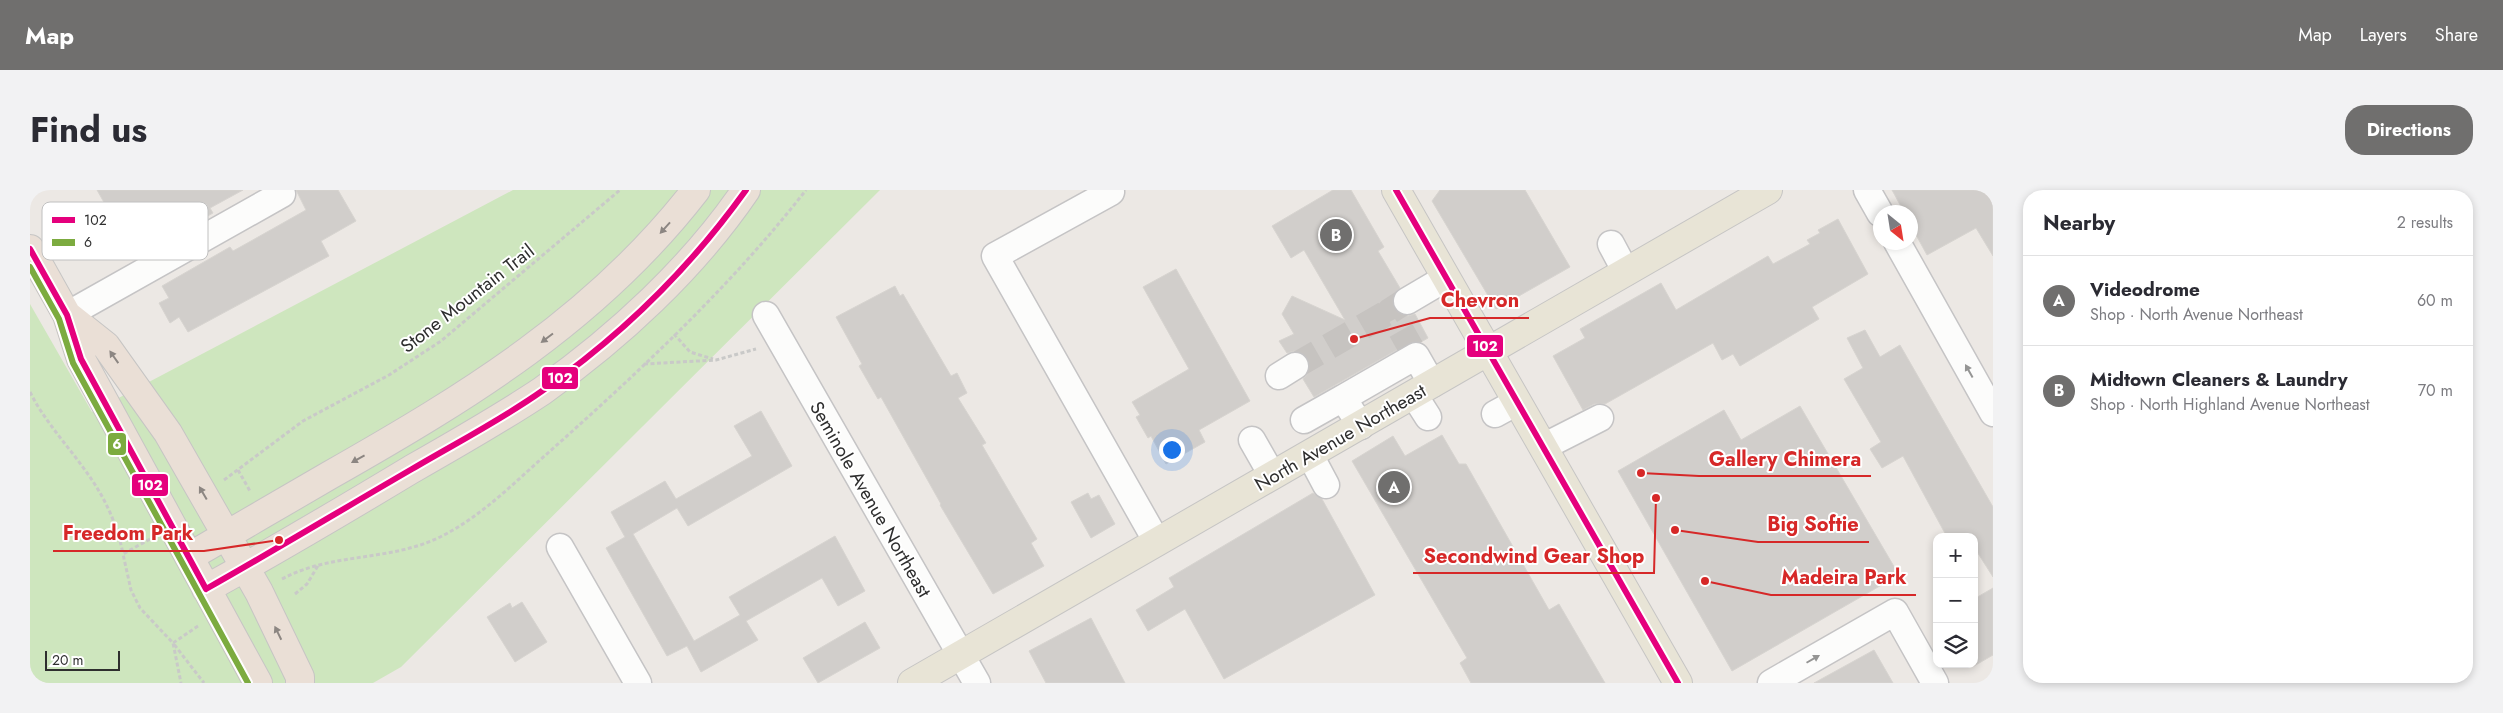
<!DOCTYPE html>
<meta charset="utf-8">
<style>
:root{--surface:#fff;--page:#f2f2f3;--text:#2b2b33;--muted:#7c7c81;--line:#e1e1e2;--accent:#706f6e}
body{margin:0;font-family:Jost,sans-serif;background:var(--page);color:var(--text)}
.controls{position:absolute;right:15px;bottom:15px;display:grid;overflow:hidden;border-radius:10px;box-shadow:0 2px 8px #0003}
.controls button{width:45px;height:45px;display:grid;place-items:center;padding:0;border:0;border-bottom:1px solid var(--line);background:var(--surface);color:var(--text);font:25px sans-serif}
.compass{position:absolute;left:1843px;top:15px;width:45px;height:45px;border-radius:50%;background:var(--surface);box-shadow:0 2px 8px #0003;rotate:150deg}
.scale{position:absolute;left:15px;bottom:12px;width:75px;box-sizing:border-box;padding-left:5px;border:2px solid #2e2e2e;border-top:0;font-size:14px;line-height:18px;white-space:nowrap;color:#2e2e2e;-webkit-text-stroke:4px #fff;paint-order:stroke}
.you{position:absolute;left:1141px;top:259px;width:18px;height:18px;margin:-12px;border:4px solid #fff;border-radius:50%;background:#1a73e8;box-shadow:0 0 0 8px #1a73e833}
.badge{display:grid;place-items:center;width:32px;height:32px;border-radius:50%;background:var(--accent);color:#fff;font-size:16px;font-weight:700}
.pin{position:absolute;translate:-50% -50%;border:2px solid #fff;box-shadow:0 1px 5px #0006}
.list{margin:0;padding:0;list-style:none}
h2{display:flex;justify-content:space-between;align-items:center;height:65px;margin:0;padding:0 20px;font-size:21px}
h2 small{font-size:16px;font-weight:400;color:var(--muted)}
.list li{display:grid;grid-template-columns:32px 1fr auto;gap:15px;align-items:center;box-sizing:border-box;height:90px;padding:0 20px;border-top:1px solid var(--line)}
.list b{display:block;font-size:19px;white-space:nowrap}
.list p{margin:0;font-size:16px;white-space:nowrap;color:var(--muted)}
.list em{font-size:16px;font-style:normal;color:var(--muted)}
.icon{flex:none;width:28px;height:28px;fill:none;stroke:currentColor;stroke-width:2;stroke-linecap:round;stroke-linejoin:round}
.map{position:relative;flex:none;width:1963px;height:493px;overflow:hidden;border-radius:20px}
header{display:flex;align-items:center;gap:30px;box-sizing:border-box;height:70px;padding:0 25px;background:var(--accent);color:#fff}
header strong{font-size:24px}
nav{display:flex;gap:28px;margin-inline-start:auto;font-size:18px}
.intro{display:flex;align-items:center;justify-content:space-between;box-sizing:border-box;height:120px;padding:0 30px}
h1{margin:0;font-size:35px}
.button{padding:12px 22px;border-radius:20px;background:var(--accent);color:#fff;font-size:18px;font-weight:700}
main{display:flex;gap:30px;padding:0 30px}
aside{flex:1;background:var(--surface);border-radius:20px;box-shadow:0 2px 8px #0003}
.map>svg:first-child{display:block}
.green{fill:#cee6be}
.building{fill:#d1cecb;stroke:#d7d4d0}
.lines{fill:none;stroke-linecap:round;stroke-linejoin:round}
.minor-tunnel{stroke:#c6c3c0;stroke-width:26;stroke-dasharray:26 13;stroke-linecap:butt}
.minor-casing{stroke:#c5c4c5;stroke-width:29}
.major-casing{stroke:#c6c5c4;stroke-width:30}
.highway-casing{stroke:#c6c5c4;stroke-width:30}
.path{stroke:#c9c9c8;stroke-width:3;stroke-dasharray:4 2.5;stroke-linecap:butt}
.minor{stroke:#fcfcfb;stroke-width:26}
.major{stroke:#e8e4d6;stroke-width:28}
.highway{stroke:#eadfd6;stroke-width:28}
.bus-1-casing{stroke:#fff;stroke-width:10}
.bus-2-casing{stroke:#fff;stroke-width:10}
.bus-1{stroke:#e5007d;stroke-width:6}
.bus-2{stroke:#7cab3f;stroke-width:6}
.oneway{fill:#8c8682}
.oneway2{fill:#959594}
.labels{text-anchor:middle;stroke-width:4;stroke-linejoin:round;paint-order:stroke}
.street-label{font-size:19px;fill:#2e2e2e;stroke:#fff}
.key{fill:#fff;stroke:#c0c0c0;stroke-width:1}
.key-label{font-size:14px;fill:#2e2e2e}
.leader{fill:none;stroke:#d62828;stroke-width:2}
.callout-dot{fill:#d62828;stroke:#fff;stroke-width:2}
.callout-label{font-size:20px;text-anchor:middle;font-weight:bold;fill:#d62828;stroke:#fff;stroke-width:4;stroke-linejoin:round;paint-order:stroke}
.line-badge{stroke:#fff;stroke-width:2}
.badge-label{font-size:14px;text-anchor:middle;font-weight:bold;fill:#fff}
</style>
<header>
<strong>Map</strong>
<nav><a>Map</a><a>Layers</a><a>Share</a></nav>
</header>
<div class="intro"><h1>Find us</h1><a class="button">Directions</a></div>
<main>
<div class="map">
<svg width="1963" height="493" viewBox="0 0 1963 493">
<rect width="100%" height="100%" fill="#ece8e4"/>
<path class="green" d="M 483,0 L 850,0 L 371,477 L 343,493 L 0,493 L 0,114 L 62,222 Z"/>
<path class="building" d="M 67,0 L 213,0 L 180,18 L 183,23 L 113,63 L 106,51 L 98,55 Z
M 266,0 L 308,0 L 326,31 L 291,51 L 299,66 L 158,142 L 149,127 L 140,133 L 129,113 L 139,108 L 132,96 L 200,57 L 203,61 L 221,51 L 276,20 Z
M 1303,0 L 1321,0 L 1354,57 L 1348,61 L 1370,98 L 1364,104 L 1362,111 L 1364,118 L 1370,124 L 1378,126 L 1385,124 L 1398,148 L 1391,152 L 1379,153 L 1284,207 L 1273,189 L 1278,183 L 1280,176 L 1278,168 L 1272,163 L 1264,161 L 1257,163 L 1249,151 L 1264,144 L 1252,124 L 1262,106 L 1315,130 L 1274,60 L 1261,68 L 1242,36 Z
M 1410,0 L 1495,0 L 1540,77 L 1466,119 L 1402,11 Z
M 1862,0 L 1963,0 L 1963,66 L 1946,38 L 1897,65 L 1880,34 L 1880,22 L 1874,22 Z
M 1808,29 L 1838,84 L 1782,117 L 1789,129 L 1710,176 L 1703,164 L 1692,170 L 1683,153 L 1575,214 L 1564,214 L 1553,220 L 1523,166 L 1555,148 L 1550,139 L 1631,93 L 1646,120 L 1738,66 L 1743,74 L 1780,54 L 1777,50 L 1790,43 L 1788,40 Z
M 1146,79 L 1220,211 L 1169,240 L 1175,252 L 1136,274 L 1121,246 L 1118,248 L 1106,227 L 1110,225 L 1102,212 L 1159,179 L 1113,97 Z
M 865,96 L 870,106 L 873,104 L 921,186 L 927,183 L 937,203 L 928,208 L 956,253 L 952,255 L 1007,349 L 1001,353 L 1014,376 L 963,404 L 910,315 L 911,314 L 851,207 L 848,209 L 829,176 L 832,174 L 806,127 Z
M 1835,140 L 1850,167 L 1870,155 L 1963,317 L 1963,387 L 1944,357 L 1944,347 L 1917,347 L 1873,266 L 1852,278 L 1840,259 L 1851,252 L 1814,189 L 1833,178 L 1817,148 Z
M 1770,216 L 1869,385 L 1702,481 L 1588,281 L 1694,220 L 1711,250 Z
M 731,221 L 762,276 L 658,336 L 647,318 L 603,344 L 664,451 L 710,425 L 699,407 L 805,346 L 835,401 L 808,416 L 792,388 L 716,431 L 728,450 L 671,482 L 657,456 L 637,466 L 576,358 L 595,347 L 581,322 L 635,291 L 646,309 L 722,266 L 704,236 Z
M 1412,245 L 1429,274 L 1436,274 L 1519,420 L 1529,414 L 1575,493 L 1441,493 L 1430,473 L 1437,468 L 1322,271 L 1363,246 L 1375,266 Z
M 1058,303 L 1061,309 L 1069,305 L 1085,334 L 1061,348 L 1041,312 Z
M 1283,303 L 1292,309 L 1345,405 L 1194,489 L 1155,419 L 1118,441 L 1106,420 L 1144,397 L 1139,388 Z
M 1963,398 L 1963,465 L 1944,476 L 1944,409 Z
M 492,412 L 517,452 L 485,472 L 457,427 L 480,413 L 482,418 Z
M 1061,428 L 1095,493 L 1016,493 L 999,461 Z
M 835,432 L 850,458 L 788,493 L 773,468 Z
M 1844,460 L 1863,493 L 1784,493 Z"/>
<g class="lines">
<path class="minor-tunnel" d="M 1374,112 L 1360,121 L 1381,158
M 1265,176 L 1360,121"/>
<g class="minor-casing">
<path id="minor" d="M 1837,0 L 1850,23
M 1081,2 L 965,66 L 1127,352
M 1867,52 L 1963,223
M 1581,54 L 1596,82
M 1377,111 L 1416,88
M 37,125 L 252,4
M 736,125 L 947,493
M 1249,186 L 1265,176
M 1384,205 L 1398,227
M 1465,224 L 1487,212
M 1274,230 L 1313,208
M 1331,236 L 1313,208 L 1386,166 L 1402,194
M 1222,250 L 1242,285
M 1513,257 L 1570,228
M 1280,265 L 1296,295
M 530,357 L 608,493
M 1741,493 L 1865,422 L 1905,493"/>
</g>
<g class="major-casing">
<path id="major" d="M 1366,0 L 1648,493
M 882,493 L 1738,0"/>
</g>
<g class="highway-casing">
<path id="highway" d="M 0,59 L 37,125 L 51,169 L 228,493
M 37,125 L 76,156 L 138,243 L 229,402 L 270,487 L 270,493
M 159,367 C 206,340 253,312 300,285 C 439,206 567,128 666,0
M 176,399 C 246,360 314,320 382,279 C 426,254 470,229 512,201 C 588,147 663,78 716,0"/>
</g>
<path class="path" d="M 644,144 L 660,162 L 683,169
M 614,174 L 686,170 L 726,159
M 0,202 C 16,234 42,260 62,290 C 77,312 88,338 93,364
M 208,280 L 220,301
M 194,290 L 273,231 L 359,185 L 411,151 L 590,0
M 120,349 L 93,364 L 101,400 L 110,418 L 143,453 L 151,493
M 252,389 C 302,362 361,372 412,346 C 452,326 486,291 519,262 C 610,181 701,96 776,0
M 265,404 L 277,394 L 289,374
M 168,436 L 143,453 L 174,493"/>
<use href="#minor" class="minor"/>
<use href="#major" class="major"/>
<use href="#highway" class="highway"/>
<g class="bus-1-casing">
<path id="bus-1" d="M 1366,0 L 1648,493
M 0,59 L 37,125 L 51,169 L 176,399 C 245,360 313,319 382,279 C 426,253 471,230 512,201 C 591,146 660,78 716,0"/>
</g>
<g class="bus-2-casing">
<path id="bus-2" d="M 0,77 L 29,129 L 43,173 L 218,493"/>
</g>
<use href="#bus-1" class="bus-1"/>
<use href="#bus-2" class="bus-2"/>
</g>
<defs><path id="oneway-solid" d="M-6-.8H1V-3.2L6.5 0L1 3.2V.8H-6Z" transform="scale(1.25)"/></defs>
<g class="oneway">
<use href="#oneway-solid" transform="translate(635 38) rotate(132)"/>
<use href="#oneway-solid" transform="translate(517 148) rotate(143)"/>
<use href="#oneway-solid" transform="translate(84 167) rotate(-125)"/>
<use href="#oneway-solid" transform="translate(328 269) rotate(151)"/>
<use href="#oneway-solid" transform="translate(173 303) rotate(-120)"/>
<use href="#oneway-solid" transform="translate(248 443) rotate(-116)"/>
</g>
<g class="oneway2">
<use href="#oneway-solid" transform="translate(1939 181) rotate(-119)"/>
<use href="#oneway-solid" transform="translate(1783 469) rotate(-30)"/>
</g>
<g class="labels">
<g class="street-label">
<text transform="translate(437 108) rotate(-38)" y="7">Stone Mountain Trail</text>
<text transform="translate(1310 247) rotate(-30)" y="7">North Avenue Northeast</text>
<text transform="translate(841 309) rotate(60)" y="7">Seminole Avenue Northeast</text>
</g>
</g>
<rect x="12" y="12" width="166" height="58" rx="8" class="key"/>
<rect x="22" y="27" width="23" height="6" fill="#e5007d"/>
<rect x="22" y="49" width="23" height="7" fill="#7cab3f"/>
<g class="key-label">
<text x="54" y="35">102</text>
<text x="54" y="57">6</text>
</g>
<path class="leader" d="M1324 149L1400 128H1499M1611 283L1669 286H1841M1645 340L1728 352H1839M249 350L174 361H23M1626 308L1624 383H1383M1675 391L1741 405H1886"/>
<g class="callout-dot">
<circle cx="1324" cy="149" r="5"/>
<circle cx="1611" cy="283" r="5"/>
<circle cx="1645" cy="340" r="5"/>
<circle cx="249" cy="350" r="5"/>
<circle cx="1626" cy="308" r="5"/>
<circle cx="1675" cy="391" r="5"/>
</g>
<g class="callout-label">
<text x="1450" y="117">Chevron</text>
<text x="1755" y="276">Gallery Chimera</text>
<text x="1783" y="341">Big Softie</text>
<text x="98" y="350">Freedom Park</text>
<text x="1504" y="373">Secondwind Gear Shop</text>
<text x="1814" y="394">Madeira Park</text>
</g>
<g class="line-badge">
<rect x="1436" y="144" width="38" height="24" rx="5" fill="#e5007d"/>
<rect x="511" y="176" width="38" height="24" rx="5" fill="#e5007d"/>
<rect x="77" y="242" width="20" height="24" rx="5" fill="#7cab3f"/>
<rect x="101" y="283" width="38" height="24" rx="5" fill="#e5007d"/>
</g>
<g class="badge-label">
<text x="1455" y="161">102</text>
<text x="530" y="193">102</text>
<text x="87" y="259">6</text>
<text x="120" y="300">102</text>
</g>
</svg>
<div class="controls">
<button>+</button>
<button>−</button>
<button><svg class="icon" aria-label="layers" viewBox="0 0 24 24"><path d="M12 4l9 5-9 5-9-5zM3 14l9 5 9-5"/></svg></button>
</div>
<svg class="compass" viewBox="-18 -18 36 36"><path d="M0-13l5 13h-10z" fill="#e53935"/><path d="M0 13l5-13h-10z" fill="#7c7c81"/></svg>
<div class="scale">20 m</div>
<div class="you"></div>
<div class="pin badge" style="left:1364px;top:297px">A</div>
<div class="pin badge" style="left:1306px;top:45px">B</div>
</div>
<aside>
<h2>Nearby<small>2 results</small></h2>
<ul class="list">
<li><span class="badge">A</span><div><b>Videodrome</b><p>Shop · North Avenue Northeast</p></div><em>60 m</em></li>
<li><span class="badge">B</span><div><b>Midtown Cleaners &amp; Laundry</b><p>Shop · North Highland Avenue Northeast</p></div><em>70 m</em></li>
</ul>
</aside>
</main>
